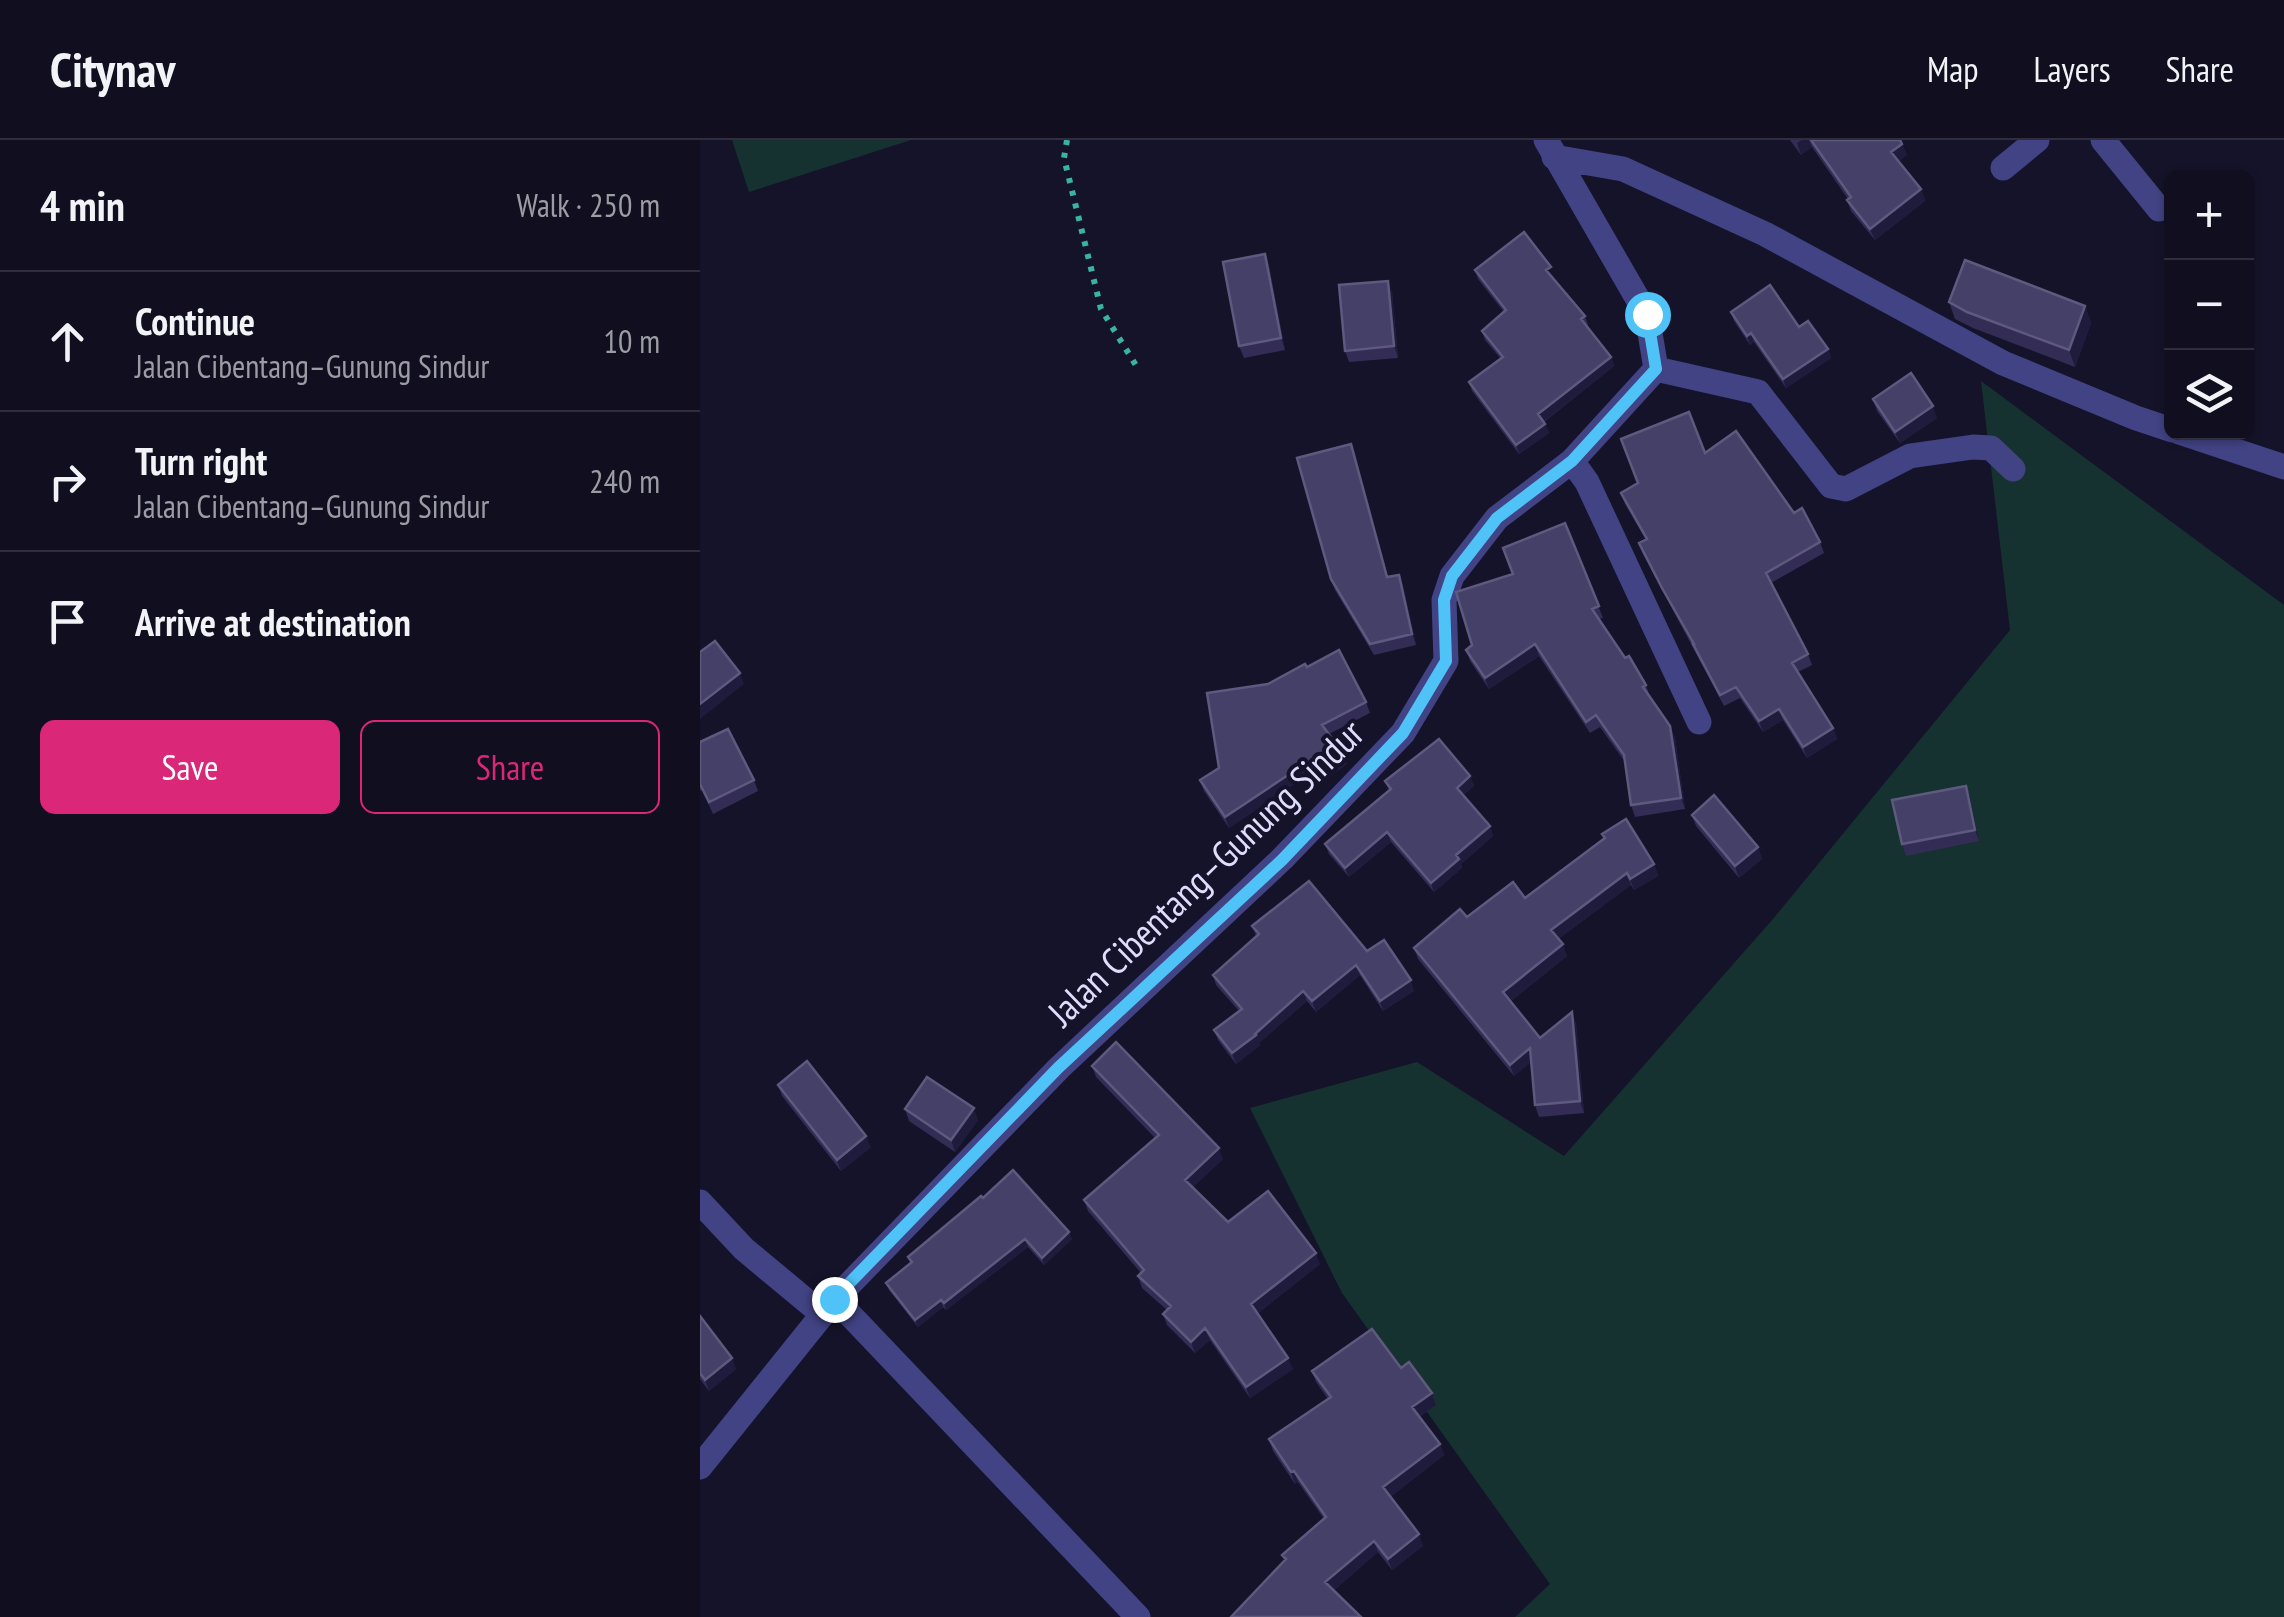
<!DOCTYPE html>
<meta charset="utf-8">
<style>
:root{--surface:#100e1f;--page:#191728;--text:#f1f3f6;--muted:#9c9ca4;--line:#302e3d;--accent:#db2777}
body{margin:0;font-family:"PT Sans Narrow",sans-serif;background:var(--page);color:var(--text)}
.controls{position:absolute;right:30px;top:30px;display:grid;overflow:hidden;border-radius:15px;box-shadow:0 2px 8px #0004}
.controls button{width:90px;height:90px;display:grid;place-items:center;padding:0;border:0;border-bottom:2px solid var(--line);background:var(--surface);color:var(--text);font:50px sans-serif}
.stop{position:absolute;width:30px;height:30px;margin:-22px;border:8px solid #4fc3f7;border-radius:50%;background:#fff}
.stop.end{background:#4fc3f7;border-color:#fff;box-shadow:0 2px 10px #0008}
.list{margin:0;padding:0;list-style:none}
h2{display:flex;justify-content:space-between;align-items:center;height:130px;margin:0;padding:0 40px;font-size:42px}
h2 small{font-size:32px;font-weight:400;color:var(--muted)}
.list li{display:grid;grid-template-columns:65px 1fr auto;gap:30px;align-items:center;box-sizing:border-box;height:140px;padding:0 40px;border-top:2px solid var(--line)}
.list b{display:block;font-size:38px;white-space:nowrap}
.list p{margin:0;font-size:32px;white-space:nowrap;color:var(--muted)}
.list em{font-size:32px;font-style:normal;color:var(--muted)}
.actions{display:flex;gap:20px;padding:30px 40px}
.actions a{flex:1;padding:22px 0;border:2px solid var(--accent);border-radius:15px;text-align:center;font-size:35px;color:var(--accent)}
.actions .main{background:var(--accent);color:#fff}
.icon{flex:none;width:55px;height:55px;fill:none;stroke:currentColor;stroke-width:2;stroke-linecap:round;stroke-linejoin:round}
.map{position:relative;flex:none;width:1584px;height:1477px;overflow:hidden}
header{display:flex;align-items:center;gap:60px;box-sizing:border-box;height:140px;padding:0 50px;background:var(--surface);border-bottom:2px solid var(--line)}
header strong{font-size:48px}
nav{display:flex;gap:55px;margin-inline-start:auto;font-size:35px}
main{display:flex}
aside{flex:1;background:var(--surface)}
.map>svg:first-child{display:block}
.green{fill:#163230}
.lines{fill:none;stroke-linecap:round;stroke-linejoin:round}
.path{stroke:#3ab3a4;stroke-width:6;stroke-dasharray:5 8;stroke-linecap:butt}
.minor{stroke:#414384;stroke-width:25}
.wall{fill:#332d55}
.shaded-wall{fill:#1f1b3c}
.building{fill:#454067;stroke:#5e597e;stroke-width:2.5}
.route{stroke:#4fc3f7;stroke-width:12}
.labels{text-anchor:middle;stroke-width:8;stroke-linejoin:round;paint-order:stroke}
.street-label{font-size:38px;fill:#dfddfc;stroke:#151329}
</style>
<header>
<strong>Citynav</strong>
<nav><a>Map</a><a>Layers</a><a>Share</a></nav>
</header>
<main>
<aside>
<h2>4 min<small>Walk · 250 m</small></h2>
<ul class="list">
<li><svg class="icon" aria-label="ahead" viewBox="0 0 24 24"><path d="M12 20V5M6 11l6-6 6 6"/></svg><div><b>Continue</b><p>Jalan Cibentang–Gunung Sindur</p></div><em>10 m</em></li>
<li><svg class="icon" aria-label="right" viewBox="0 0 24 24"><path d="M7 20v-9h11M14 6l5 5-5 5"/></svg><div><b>Turn right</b><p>Jalan Cibentang–Gunung Sindur</p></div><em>240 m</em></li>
<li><svg class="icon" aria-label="arrive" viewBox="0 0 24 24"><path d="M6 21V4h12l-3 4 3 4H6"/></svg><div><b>Arrive at destination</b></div></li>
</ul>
<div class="actions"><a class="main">Save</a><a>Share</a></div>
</aside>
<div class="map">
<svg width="1584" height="1477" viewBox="0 0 1584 1477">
<rect width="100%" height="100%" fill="#151329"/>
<path class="green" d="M 32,0 L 211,0 L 49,52 Z
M 1281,241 L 1584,465 L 1584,1477 L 815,1477 L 850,1444 L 642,1153 L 550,968 L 717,922 L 864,1016 L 1073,779 L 1310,490 Z"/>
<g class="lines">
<path class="path" d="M 367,0 L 364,18 L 401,169 L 437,227"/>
<path class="minor" d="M 1403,0 L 1459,69
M 854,17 L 923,29 L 1065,94 L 1303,223 L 1436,278 L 1472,290
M 1303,28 L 1337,0
M 956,229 L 1058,252 L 1131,346 L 1146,349 L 1210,316 L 1273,307 L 1291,308 L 1313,329
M 1479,292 L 1584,327
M 872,321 L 887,342 L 999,582
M 0,1062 L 44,1109 L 121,1173
M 135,1159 L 438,1477
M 0,1327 L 135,1159 L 359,928 L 582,719 L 703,593 L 746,521 L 744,460 L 752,436 L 797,378 L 872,321 L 956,229 L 947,175 L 846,0"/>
</g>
<path class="wall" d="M 1090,0 L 1200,0 L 1207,15 L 1198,21 L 1221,49 L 1225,61 L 1175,100 L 1151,71 L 1147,60 L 1148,59 L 1112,7 L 1101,15 Z
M 565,114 L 569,126 L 585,210 L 544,218 L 539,206 Z
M 775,130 L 854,136 L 852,137 L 885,176 L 888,185 L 887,186 L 911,217 L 914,226 L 844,282 L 849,293 L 819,314 L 772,251 L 769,242 L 801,219 L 785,200 L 782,191 L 804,172 L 778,139 Z
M 692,152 L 698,218 L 649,222 L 645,211 Z
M 1249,162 L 1385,166 L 1391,183 L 1375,227 L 1273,188 L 1255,179 Z
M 1031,172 L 1099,187 L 1128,209 L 1131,218 L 1086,248 L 1054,202 L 1050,205 L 1034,181 Z
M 1173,259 L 1237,278 L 1200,303 L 1177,271 Z
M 651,304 L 688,437 L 699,435 L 703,446 L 716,505 L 674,515 L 635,450 L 631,439 Z
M 1005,313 L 1094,373 L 1120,402 L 1124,413 L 1071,443 L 1108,514 L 1112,525 L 1098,532 L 1133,588 L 1137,599 L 1107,618 L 1083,580 L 1063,592 L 1040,558 L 1024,566 L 943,414 L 939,403 L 946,400 L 925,364 L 921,353 Z
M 865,383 L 903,478 L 899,479 L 946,545 L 950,557 L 970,586 L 975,598 L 985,669 L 935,677 L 931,665 L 925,622 L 900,587 L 890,593 L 839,516 L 789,549 L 770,521 L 766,510 L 772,505 L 813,434 Z
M 607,527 L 666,562 L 670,573 L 629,594 L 647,624 L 624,640 L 616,629 L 529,688 L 504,651 L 500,640 L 519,628 L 568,544 Z
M 0,602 L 54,640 L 58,651 L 13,674 L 2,650 L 0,651 Z
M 770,636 L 774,646 L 763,655 L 790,686 L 793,696 L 761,724 L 762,728 L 734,752 L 691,702 L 649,737 L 629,714 L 625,704 L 689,651 L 685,641 Z
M 1270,657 L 1279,701 L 1206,716 L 1202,704 Z
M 992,675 L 1058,707 L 1062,719 L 1039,738 L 996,686 Z
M 902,694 L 954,724 L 958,736 L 934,750 L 931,745 L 858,799 L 867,816 L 811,861 L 840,898 L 872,872 L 876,884 L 884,973 L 839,977 L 835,965 L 831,922 L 814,936 L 718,819 L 714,808 L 767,777 L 825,758 L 904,699 Z
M 552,786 L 667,811 L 714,851 L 683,871 L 660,835 L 616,872 L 607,861 L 559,903 L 560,905 L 536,924 L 518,900 L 514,890 L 539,871 L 516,845 L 513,835 L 556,796 Z
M 392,926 L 523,1019 L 493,1047 L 528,1082 L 620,1124 L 558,1173 L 593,1229 L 550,1258 L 510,1200 L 495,1213 L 467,1185 L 463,1174 L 467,1170 L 442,1148 L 438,1136 L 441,1133 L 388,1071 L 384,1060 L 456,999 L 396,937 Z
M 78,945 L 171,1007 L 141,1031 L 82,956 Z
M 205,969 L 278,980 L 255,1012 L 209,981 Z
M 281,1056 L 372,1099 L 344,1125 L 328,1107 L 246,1170 L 243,1167 L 218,1187 L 189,1150 L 186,1143 L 210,1124 L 208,1117 Z
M 0,1176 L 36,1229 L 9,1251 L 0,1239 Z
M 701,1228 L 732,1253 L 736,1265 L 719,1277 L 740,1304 L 744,1315 L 690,1357 L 723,1406 L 692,1430 L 678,1412 L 634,1450 L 584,1421 L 582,1415 L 624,1379 L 598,1342 L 595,1344 L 573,1311 L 569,1299 L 628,1259 L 616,1242 L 612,1231 Z"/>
<path class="shaded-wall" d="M 1102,0 L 1109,0 L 1112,7 L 1101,15 L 1097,3 Z
M 1202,4 L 1207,15 L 1195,23 L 1191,12 Z
M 1221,49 L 1225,61 L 1175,100 L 1170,89 Z
M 565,114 L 569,126 L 585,210 L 581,198 Z
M 688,141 L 692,152 L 698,218 L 694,206 Z
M 1385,166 L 1391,183 L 1375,227 L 1369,210 Z
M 1051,193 L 1054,202 L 1050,205 L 1047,196 Z
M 1128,209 L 1131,218 L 1086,248 L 1083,239 Z
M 911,217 L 914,226 L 842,283 L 838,274 Z
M 1233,266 L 1237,278 L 1200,303 L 1195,292 Z
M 845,284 L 849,293 L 819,314 L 816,305 Z
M 699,435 L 703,446 L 716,505 L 712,494 Z
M 835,504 L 839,516 L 789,549 L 785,538 Z
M 40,533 L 44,544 L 0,579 L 0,564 Z
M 1079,569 L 1083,580 L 1063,592 L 1059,581 Z
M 970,586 L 975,598 L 985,669 L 981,658 Z
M 1133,588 L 1137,599 L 1107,618 L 1103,607 Z
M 643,613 L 647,624 L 624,640 L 620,630 Z
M 612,619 L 616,629 L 529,688 L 525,677 Z
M 770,636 L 774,646 L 760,657 L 757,648 Z
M 1266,646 L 1270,657 L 1279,701 L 1275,690 Z
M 790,686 L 793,696 L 761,724 L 762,728 L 734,752 L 731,743 L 756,715 Z
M 687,692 L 691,702 L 649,737 L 645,728 Z
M 1058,707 L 1062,719 L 1039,738 L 1035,726 Z
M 954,724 L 958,736 L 934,750 L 930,739 Z
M 927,733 L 931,745 L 855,801 L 851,790 Z
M 863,804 L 867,816 L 808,863 L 803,852 Z
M 656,825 L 660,835 L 616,872 L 612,861 Z
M 711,840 L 714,851 L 683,871 L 680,861 Z
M 603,851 L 607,861 L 559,903 L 560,905 L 536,924 L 532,913 Z
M 872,872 L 876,884 L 884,973 L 880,961 Z
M 830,908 L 834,920 L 814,936 L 810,925 Z
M 274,968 L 278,980 L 255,1012 L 251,1000 Z
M 166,996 L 171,1007 L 141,1031 L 137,1020 Z
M 519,1008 L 523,1019 L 489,1051 L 485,1040 Z
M 369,1092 L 372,1099 L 344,1125 L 342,1118 Z
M 325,1099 L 328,1107 L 246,1170 L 244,1163 Z
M 616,1113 L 620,1124 L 555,1175 L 551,1164 Z
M 241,1160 L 243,1167 L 218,1187 L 215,1180 Z
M 505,1188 L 510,1200 L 495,1213 L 491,1202 Z
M 32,1218 L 36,1229 L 9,1251 L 5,1240 Z
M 588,1218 L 593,1229 L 550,1258 L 546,1247 Z
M 732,1253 L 736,1265 L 716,1279 L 712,1267 Z
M 740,1304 L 744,1315 L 687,1359 L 683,1347 Z
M 594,1331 L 598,1342 L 595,1344 L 591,1332 Z
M 719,1394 L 723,1406 L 692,1430 L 688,1419 Z
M 674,1401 L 678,1412 L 629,1454 L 625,1442 Z"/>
<path class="building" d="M 1111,0 L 1200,0 L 1202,4 L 1191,12 L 1221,49 L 1170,89 L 1147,60 L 1151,57 Z
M 824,92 L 851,127 L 846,130 L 885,176 L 881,179 L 911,217 L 838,274 L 845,284 L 816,305 L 769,242 L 803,217 L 782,191 L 806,170 L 775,130 Z
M 565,114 L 581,198 L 539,206 L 523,122 Z
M 1265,120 L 1385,166 L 1369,210 L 1267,172 L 1249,162 Z
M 688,141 L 694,206 L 645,211 L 639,145 Z
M 1070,145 L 1099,187 L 1108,181 L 1128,209 L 1083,239 L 1051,193 L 1047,196 L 1031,172 Z
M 1211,233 L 1233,266 L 1195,292 L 1173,259 Z
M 989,272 L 1005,313 L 1036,291 L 1094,373 L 1102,368 L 1120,402 L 1066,433 L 1108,514 L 1092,523 L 1133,588 L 1103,607 L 1079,569 L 1059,581 L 1036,547 L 1020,555 L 993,504 L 994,504 L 962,448 L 939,403 L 947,399 L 921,353 L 938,343 L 921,299 Z
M 651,304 L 687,437 L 699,435 L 712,494 L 670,504 L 631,439 L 597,318 Z
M 865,383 L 899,466 L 892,469 L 925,518 L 929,516 L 946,545 L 943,547 L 970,586 L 981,658 L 931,665 L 924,615 L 896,575 L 886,582 L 835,504 L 785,538 L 766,510 L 772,505 L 756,452 L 813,434 L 803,408 Z
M 15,501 L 40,533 L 0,564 L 0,512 Z
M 639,510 L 666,562 L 622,585 L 643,613 L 620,630 L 612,619 L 525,677 L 500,640 L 519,628 L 507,553 L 568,544 L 605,524 L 607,527 Z
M 28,589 L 54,640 L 9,662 L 0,644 L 0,602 Z
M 739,599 L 770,636 L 757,648 L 790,686 L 756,715 L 759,719 L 731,743 L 687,692 L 645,728 L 625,704 L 691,649 L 685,641 Z
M 1266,646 L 1275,690 L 1202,704 L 1192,660 Z
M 1014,655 L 1058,707 L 1035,726 L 992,675 Z
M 926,679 L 954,724 L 930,739 L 927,733 L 851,790 L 863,804 L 803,852 L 840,898 L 872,872 L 880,961 L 835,965 L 830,908 L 810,925 L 714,808 L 760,769 L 767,777 L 813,742 L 825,758 L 905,698 L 902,694 Z
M 609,741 L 667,811 L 684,800 L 711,840 L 680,861 L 656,825 L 612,861 L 603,851 L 555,894 L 556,895 L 532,913 L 514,890 L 542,869 L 513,835 L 559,794 L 552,786 Z
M 416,902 L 519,1008 L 485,1040 L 528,1082 L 568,1051 L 616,1113 L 551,1164 L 588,1218 L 546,1247 L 505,1188 L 491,1202 L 463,1174 L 471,1166 L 438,1136 L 444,1130 L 384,1060 L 459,995 L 392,926 Z
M 107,921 L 166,996 L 137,1020 L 78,945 Z
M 227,937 L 274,968 L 251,1000 L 205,969 Z
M 313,1030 L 369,1092 L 342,1118 L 325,1099 L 244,1163 L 241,1160 L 215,1180 L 186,1143 L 212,1122 L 208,1117 L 281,1056 L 283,1058 Z
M 0,1176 L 32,1218 L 5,1240 L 0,1233 Z
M 672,1189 L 701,1228 L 709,1222 L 732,1253 L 712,1267 L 740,1304 L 683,1347 L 719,1394 L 688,1419 L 674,1401 L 625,1442 L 661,1477 L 531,1477 L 586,1419 L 582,1415 L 626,1377 L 594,1331 L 591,1332 L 569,1299 L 631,1257 L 612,1231 Z"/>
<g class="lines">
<path class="route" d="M 134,1159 L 358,928 L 582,720 L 703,593 L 746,521 L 744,460 L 752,436 L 797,378 L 872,321 L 956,229 L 947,174"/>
</g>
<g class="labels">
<g class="street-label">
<text transform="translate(506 733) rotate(-44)" y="13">Jalan Cibentang–Gunung Sindur</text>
</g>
</g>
</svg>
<div class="controls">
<button>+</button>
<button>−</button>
<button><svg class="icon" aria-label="layers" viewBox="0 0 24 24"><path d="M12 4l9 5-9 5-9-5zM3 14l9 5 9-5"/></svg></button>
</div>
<div class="stop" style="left:947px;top:174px"></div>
<div class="stop end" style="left:134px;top:1159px"></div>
</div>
</main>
